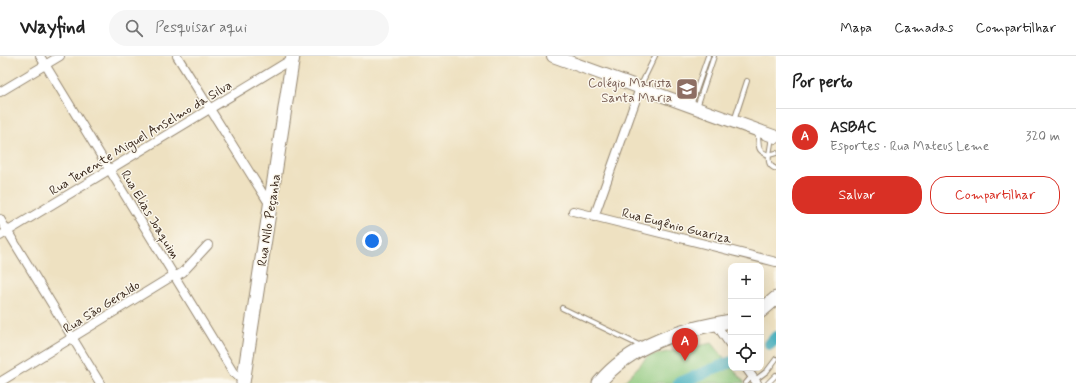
<!DOCTYPE html>
<html lang="pt">
<meta charset="utf-8">
<style>
:root{--surface:#fff;--page:#f6f6f6;--text:#222;--muted:#767676;--line:#e0e0e0;--accent:#d93025}
body{margin:0;font-family:Mynerve,sans-serif;background:var(--page);color:var(--text)}
.controls{position:absolute;right:12px;bottom:12px;display:grid;overflow:hidden;border-radius:8px;box-shadow:0 4px 16px #0002}
.controls button{width:36px;height:36px;display:grid;place-items:center;padding:0;border:0;border-bottom:1px solid var(--line);background:var(--surface);color:var(--text);font:20px sans-serif}
.you{position:absolute;left:372px;top:185px;width:14px;height:14px;margin:-10px;border:3px solid #fff;border-radius:50%;background:#1a73e8;box-shadow:0 0 0 6px #1a73e833}
.badge{display:grid;place-items:center;width:26px;height:26px;border-radius:50%;background:var(--accent);color:#fff;font-size:13px;font-weight:700}
.pin{position:absolute;translate:-50% -33px;filter:drop-shadow(0 1px 2px #0008)}
.pin::after{content:'';position:absolute;top:21px;width:14px;height:12px;background:inherit;clip-path:polygon(0 0,100% 0,50% 100%)}
.list{margin:0;padding:0;list-style:none}
h2{display:flex;justify-content:space-between;align-items:center;height:52px;margin:0;padding:0 16px;font-size:17px}
h2 small{font-size:13px;font-weight:400;color:var(--muted)}
.list li{display:grid;grid-template-columns:26px 1fr auto;gap:12px;align-items:center;box-sizing:border-box;height:56px;padding:0 16px;border-top:1px solid var(--line)}
.list b{display:block;font-size:15px;white-space:nowrap}
.list p{margin:0;font-size:13px;white-space:nowrap;color:var(--muted)}
.list em{font-size:13px;font-style:normal;color:var(--muted)}
.actions{display:flex;gap:8px;padding:12px 16px}
.actions a{flex:1;padding:9px 0;border:1px solid var(--accent);border-radius:16px;text-align:center;font-size:14px;color:var(--accent)}
.actions .main{background:var(--accent);color:#fff}
.icon{flex:none;width:22px;height:22px;fill:none;stroke:currentColor;stroke-width:2;stroke-linecap:round;stroke-linejoin:round}
.map{position:relative;flex:none;width:776px;height:327px;overflow:hidden}
header{display:flex;align-items:center;gap:24px;box-sizing:border-box;height:56px;padding:0 20px;background:var(--surface);border-bottom:1px solid var(--line)}
header strong{font-size:19px}
nav{display:flex;gap:22px;margin-inline-start:auto;font-size:14px}
.search{width:280px;height:36px;background:var(--page);display:flex;align-items:center;gap:10px;box-sizing:border-box;padding:0 14px;border-radius:22px;color:var(--muted);font-size:15px}
main{display:flex}
aside{flex:1;background:var(--surface)}
.map>svg:first-child{display:block}
.green{fill:#8dc87d;stroke:#64794e}
.lines{fill:none;stroke-linecap:round;stroke-linejoin:round}
.river{stroke:#3fadbd;stroke-width:12}
.service-casing{stroke:#948670;stroke-width:6}
.minor-casing{stroke:#948670;stroke-width:10}
.secondary-casing{stroke:#948670;stroke-width:14}
.primary-casing{stroke:#948670;stroke-width:15}
.service{stroke:#fff;stroke-width:4}
.minor{stroke:#fff;stroke-width:8}
.secondary{stroke:#fff;stroke-width:12}
.primary{stroke:#fff;stroke-width:13}
.labels{text-anchor:middle;stroke-width:3;stroke-linejoin:round;paint-order:stroke}
.education-label{font-size:13px;fill:#785e54;stroke:#fbf7ec;text-anchor:end}
.street-label{font-size:13px;fill:#3b2a1e;stroke:#fbf7ec}
</style>
<header>
<strong>Wayfind</strong>
<div class="search"><svg class="icon" aria-label="search" viewBox="0 0 24 24"><circle cx="10" cy="10" r="6"/><path d="M15 15l6 6"/></svg>Pesquisar aqui</div>
<nav><a>Mapa</a><a>Camadas</a><a>Compartilhar</a></nav>
</header>
<main>
<div class="map">
<svg width="776" height="327" viewBox="0 0 776 327">
<rect width="100%" height="100%" fill="#fbf7ec"/>
<filter id="ink" filterUnits="userSpaceOnUse"><feTurbulence type="fractalNoise" baseFrequency=".025" numOctaves="2"/><feDisplacementMap in="SourceGraphic" scale="8" xChannelSelector="R" yChannelSelector="G"/><feConvolveMatrix kernelMatrix="1 2 1 2 8 2 1 2 1" color-interpolation-filters="sRGB"/></filter>
<filter id="wash" filterUnits="userSpaceOnUse"><feTurbulence type="fractalNoise" baseFrequency=".012" numOctaves="4" result="noise"/><feDisplacementMap in="SourceGraphic" scale="16" xChannelSelector="R" yChannelSelector="G"/><feGaussianBlur stdDeviation="0.9" result="paint"/><feColorMatrix in="noise" values="0 0 0 0 0 0 0 0 0 0 0 0 0 0 0 0 0 1.4 0 .05"/><feComposite in="paint" operator="in"/></filter>
<g filter="url(#wash)">
<rect width="100%" height="100%" fill="#eee1c1"/>
<path class="green" d="M 712,287 L 731,310 L 731,312 L 732,312 L 745,327 L 623,327 L 648,300 Z"/>
<g class="lines">
<path class="river" d="M 770,288 L 776,281
M 679,327 L 731,306"/>
</g>
</g>
<g filter="url(#ink)">
<g class="lines">
<g class="service-casing">
<path id="service" d="M 640,31 L 655,0
M 691,49 L 708,0
M 697,51 L 714,0
M 734,65 L 747,25
M 757,77 C 761,89 754,94 769,99 C 768,106 769,110 776,113
M 772,81 L 769,99 L 776,97
M 562,252 L 641,290
M 755,324 L 767,315 L 776,303
M 746,327 L 752,320
M 768,327 L 776,319"/>
</g>
<g class="minor-casing">
<path id="minor" d="M 40,0 L 233,316 L 243,325 L 241,327
M 177,0 L 270,149
M 0,36 L 60,0
M 573,155 L 776,206
M 594,161 L 640,32
M 0,163 L 100,327
M 0,180 L 292,3
M 715,267 L 731,290
M 746,312 L 757,327
M 0,326 L 174,219 L 178,219 L 183,216 L 208,189"/>
</g>
<g class="secondary-casing">
<path id="secondary" d="M 553,0 L 776,81"/>
</g>
<g class="primary-casing">
<path id="primary" d="M 761,255 L 776,242
M 243,327 L 293,0
M 599,327 C 631,288 683,273 731,265"/>
</g>
<use href="#service" class="service"/>
<use href="#minor" class="minor"/>
<use href="#secondary" class="secondary"/>
<use href="#primary" class="primary"/>
</g>
</g>
<defs>
<g id="school-square" transform="scale(1.15)"><rect x="-9" y="-9" width="18" height="18" rx="4" fill="#8d6e63" stroke="#fbf7ec"/><path d="M0-5L7-2L0 1L-7-2ZM-4 1L0 2.5L4 1V4Q0 6-4 4Z" fill="#fff"/></g>
</defs>
<g fill-rule="evenodd">
<use href="#school-square" x="687" y="33"/>
</g>
<g class="labels">
<g class="education-label">
<text x="672" y="31">Colégio Marista<tspan x="672" dy="15">Santa Maria</tspan></text>
</g>
<g class="street-label">
<text transform="translate(140 81) rotate(-31)" y="5">Rua Tenente Miguel Anselmo da Silva</text>
<text transform="translate(151 158) rotate(59)" y="5">Rua Elias Joaquim</text>
<text transform="translate(268 164) rotate(-81)" y="5">Rua Nilo Peçanha</text>
<text transform="translate(677 169) rotate(14)" y="5">Rua Eugênio Guariza</text>
<text transform="translate(101 250) rotate(-32)" y="5">Rua São Geraldo</text>
</g>
</g>
</svg>
<div class="controls">
<button>+</button>
<button>−</button>
<button><svg class="icon" aria-label="locate" viewBox="0 0 24 24"><circle cx="12" cy="12" r="6"/><path d="M12 2v4M12 18v4M2 12h4M18 12h4"/></svg></button>
</div>
<div class="you"></div>
<div class="pin badge" style="left:685px;top:305px">A</div>
</div>
<aside>
<h2>Por perto<small></small></h2>
<ul class="list">
<li><span class="badge">A</span><div><b>ASBAC</b><p>Esportes · Rua Mateus Leme</p></div><em>320 m</em></li>
</ul>
<div class="actions"><a class="main">Salvar</a><a>Compartilhar</a></div>
</aside>
</main>
